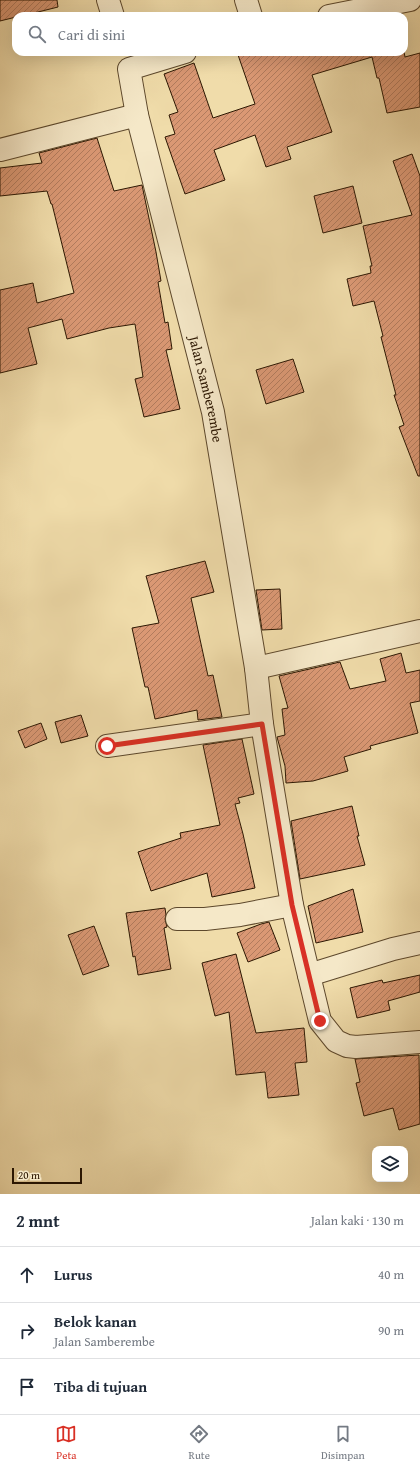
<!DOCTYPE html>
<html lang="id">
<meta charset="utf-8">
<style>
:root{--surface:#fff;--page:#f2f2f3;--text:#1f2937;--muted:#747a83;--line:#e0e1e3;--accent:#d93025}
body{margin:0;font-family:"Gentium Book Plus",serif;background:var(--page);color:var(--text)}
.controls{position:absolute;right:12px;bottom:12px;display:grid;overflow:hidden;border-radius:8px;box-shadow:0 4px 16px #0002}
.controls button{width:36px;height:36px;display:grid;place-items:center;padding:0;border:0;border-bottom:1px solid var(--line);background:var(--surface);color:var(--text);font:20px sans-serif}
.scale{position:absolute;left:12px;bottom:10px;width:70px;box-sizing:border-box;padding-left:4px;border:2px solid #2c1702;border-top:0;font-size:11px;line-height:14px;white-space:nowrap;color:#2c1702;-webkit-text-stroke:3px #f5e8c8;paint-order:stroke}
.stop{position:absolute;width:12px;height:12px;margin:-9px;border:3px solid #d93025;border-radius:50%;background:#fff}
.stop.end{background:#d93025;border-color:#fff;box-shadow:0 1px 4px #0008}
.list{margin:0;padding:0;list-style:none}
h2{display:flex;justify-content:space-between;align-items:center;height:52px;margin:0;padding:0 16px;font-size:17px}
h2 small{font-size:13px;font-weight:400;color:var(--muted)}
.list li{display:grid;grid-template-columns:26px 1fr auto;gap:12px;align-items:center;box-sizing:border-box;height:56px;padding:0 16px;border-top:1px solid var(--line)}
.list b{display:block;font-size:15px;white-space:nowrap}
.list p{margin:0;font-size:13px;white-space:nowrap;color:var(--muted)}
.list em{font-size:13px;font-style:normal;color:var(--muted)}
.icon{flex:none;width:22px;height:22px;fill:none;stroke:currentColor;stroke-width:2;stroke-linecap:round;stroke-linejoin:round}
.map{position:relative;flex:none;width:420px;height:1194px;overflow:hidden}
.search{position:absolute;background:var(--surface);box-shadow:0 4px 16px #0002;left:12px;right:12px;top:12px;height:44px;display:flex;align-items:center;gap:10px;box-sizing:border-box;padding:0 14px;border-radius:12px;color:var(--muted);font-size:15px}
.sheet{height:220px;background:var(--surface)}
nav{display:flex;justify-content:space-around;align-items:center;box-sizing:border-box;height:56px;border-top:1px solid var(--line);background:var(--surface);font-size:11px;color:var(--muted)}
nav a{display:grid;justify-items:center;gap:2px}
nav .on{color:var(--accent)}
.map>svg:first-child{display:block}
.building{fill:url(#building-hatch);stroke:#2c1702}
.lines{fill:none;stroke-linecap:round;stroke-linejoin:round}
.minor-casing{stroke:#5d482c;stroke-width:24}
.minor{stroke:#f5e8c8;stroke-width:22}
.route{stroke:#d93025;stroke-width:5}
.labels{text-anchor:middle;stroke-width:3;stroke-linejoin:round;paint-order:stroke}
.street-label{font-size:14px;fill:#2c1702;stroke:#f5e8c8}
</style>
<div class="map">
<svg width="420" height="1194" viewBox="0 0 420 1194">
<defs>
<pattern id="building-hatch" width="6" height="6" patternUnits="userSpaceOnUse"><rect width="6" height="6" fill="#da9874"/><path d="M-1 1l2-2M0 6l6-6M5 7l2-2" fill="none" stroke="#b17b5d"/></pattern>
</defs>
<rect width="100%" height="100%" fill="#f0dcaa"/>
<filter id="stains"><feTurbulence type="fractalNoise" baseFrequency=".005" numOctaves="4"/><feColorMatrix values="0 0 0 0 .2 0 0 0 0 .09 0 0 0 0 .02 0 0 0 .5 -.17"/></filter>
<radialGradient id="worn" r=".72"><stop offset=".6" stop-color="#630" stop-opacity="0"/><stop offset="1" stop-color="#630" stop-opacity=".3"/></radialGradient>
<path class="building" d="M 0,0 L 57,0 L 58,7 L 22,16 L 16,16 L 16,17 L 0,21 Z
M 237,52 L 404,52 L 405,57 L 420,53 L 420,107 L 387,113 L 379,78 L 377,78 L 372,57 L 312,75 L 332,132 L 287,147 L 291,159 L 266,167 L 255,135 L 214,150 L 225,180 L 185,194 L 165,137 L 175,134 L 169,115 L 178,112 L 164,74 L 194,63 L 213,118 L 255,104 Z
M 97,138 L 114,191 L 142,185 L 156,252 L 161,281 L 158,282 L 165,323 L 168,322 L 172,349 L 166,350 L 180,409 L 144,417 L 135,379 L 143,377 L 135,324 L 109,328 L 67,339 L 62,319 L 28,328 L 37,364 L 0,373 L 0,290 L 33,283 L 37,303 L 74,293 L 52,204 L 51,204 L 47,191 L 0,196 L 0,168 L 42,163 L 39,153 Z
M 412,154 L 420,176 L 420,476 L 418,476 L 399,427 L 404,425 L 394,395 L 396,395 L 381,337 L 383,336 L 374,301 L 353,306 L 347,279 L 371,273 L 370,266 L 372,266 L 363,226 L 412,215 L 393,161 Z
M 353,186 L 362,223 L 323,233 L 314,196 Z
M 293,359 L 304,392 L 266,404 L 256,370 Z
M 205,561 L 214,592 L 191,598 L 208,676 L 213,675 L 222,717 L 198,720 L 197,710 L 155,719 L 148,687 L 145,687 L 132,628 L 159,623 L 146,576 Z
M 280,589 L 282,629 L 262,630 L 256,590 Z
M 401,653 L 406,673 L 420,670 L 420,701 L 410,703 L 418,733 L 370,746 L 371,749 L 344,757 L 348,771 L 313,781 L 286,783 L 285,766 L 277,737 L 285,735 L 282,709 L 288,708 L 279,676 L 340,662 L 350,689 L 386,681 L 380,659 Z
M 81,715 L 88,736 L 61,743 L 55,722 Z
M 41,723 L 47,739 L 25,748 L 18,731 Z
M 242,739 L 254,794 L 238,798 L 240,803 L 235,804 L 243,834 L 255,888 L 212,897 L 207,873 L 151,891 L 138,852 L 181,838 L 180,833 L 220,825 L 203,745 Z
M 352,806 L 359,836 L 357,836 L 365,865 L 300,879 L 291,821 Z
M 353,889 L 363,932 L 316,943 L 308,906 Z
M 165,908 L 166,915 L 165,919 L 167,927 L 164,928 L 171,969 L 138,975 L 135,956 L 133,957 L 126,913 Z
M 269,922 L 280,950 L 248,962 L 237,933 L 261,924 Z
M 94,926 L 109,966 L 83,975 L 68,935 Z
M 236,954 L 256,1033 L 304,1028 L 307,1062 L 295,1063 L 299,1095 L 268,1098 L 265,1072 L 236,1075 L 229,1012 L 215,1016 L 202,963 Z
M 420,975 L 420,992 L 388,1001 L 390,1010 L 357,1018 L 350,988 L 382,980 L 383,983 Z
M 419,1055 L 420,1124 L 399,1130 L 393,1108 L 364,1116 L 356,1083 L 360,1082 L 355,1059 Z"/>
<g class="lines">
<g class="minor-casing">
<g id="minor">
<path d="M 108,0 L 113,16"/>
<path d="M 246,0 L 251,16"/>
<path d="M 329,16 L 410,0"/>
<path id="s1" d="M 185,52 L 129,69 L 137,115 L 213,412 L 256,668 L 262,724 L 292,905 L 320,1021 L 336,1041 L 347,1046 L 356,1047 L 420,1042"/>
<path d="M 0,150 L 137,115"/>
<path d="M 256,668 L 420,631"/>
<path d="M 107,746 L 262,724"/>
<path d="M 177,919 L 205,919 L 240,915 L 292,905"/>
<path d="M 309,975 L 393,949 L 420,943"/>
</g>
</g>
<use href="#minor" class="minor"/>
</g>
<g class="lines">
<path class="route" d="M 107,746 L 262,724 L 292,905 L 320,1021"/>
</g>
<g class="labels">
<g class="street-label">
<text dy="5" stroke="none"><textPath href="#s1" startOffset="388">Jalan Samberembe</textPath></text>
</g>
</g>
<rect width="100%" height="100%" filter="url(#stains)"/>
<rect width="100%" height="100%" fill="url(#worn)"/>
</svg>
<div class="controls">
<button><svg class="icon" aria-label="layers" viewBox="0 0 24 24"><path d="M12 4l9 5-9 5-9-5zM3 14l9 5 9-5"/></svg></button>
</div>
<div class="scale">20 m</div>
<div class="stop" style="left:107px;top:746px"></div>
<div class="stop end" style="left:320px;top:1021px"></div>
<div class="search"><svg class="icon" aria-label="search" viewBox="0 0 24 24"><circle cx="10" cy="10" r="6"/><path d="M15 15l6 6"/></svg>Cari di sini</div>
</div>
<section class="sheet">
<h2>2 mnt<small>Jalan kaki · 130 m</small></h2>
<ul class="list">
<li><svg class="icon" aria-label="ahead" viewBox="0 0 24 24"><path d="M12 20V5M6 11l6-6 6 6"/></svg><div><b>Lurus</b></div><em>40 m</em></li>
<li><svg class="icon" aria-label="right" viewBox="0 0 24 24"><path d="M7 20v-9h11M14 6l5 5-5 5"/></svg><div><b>Belok kanan</b><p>Jalan Samberembe</p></div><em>90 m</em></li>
<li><svg class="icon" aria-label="arrive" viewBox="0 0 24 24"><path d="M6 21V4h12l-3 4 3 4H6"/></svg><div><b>Tiba di tujuan</b></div></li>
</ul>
</section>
<nav>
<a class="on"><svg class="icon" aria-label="map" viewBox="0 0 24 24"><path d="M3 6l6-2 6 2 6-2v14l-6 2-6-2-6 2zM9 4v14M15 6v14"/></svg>Peta</a>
<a><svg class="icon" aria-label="directions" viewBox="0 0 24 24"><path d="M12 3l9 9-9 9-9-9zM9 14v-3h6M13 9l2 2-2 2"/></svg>Rute</a>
<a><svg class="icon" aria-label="saved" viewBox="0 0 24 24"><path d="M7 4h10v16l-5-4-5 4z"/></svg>Disimpan</a>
</nav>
